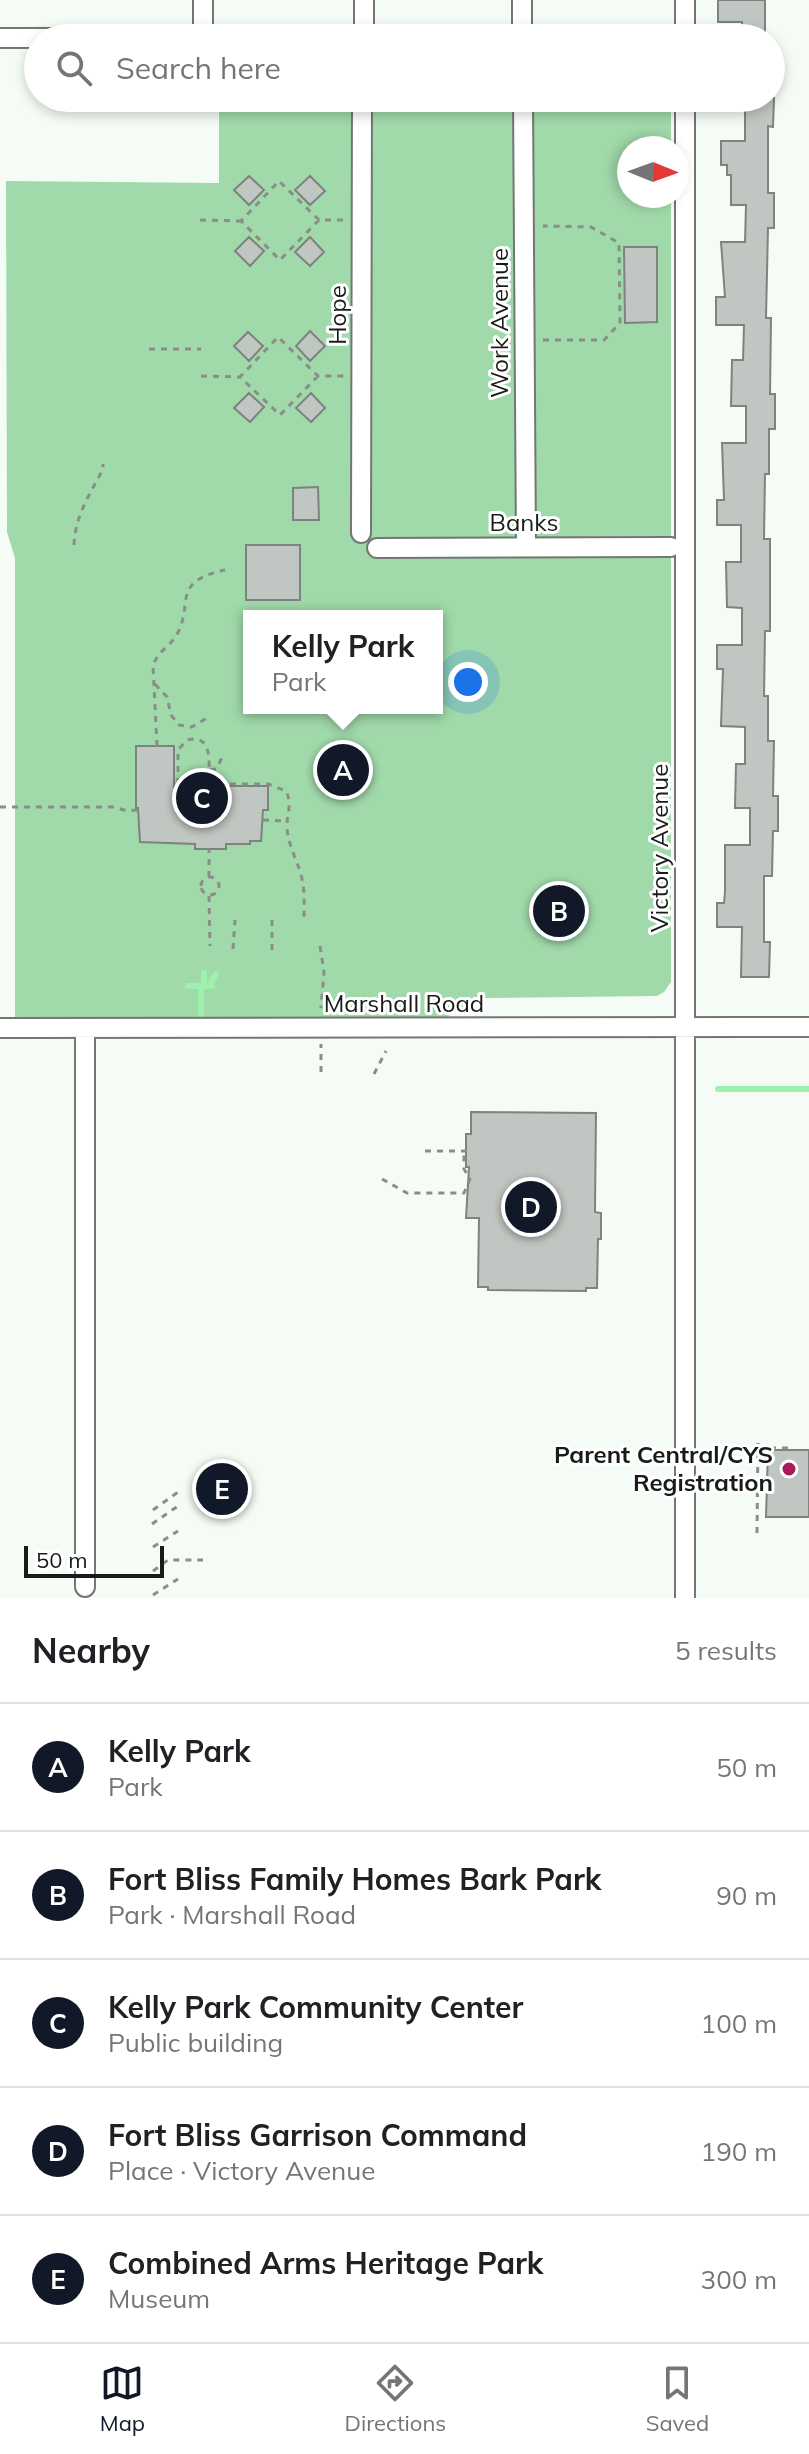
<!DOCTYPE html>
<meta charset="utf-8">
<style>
:root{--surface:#fff;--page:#f6f6f6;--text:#202124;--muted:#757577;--line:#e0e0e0;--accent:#111827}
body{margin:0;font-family:Mulish,sans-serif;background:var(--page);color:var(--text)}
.compass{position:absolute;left:617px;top:136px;width:72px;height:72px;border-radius:50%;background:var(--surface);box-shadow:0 4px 12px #0003;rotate:91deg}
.scale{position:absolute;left:24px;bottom:20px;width:140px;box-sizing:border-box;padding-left:8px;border:4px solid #191b1a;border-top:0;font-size:22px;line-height:28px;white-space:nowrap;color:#191b1a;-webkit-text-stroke:6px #fff;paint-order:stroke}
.you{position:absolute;left:468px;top:682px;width:28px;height:28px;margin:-20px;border:6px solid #fff;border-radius:50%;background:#1a73e8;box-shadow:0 0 0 12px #1a73e833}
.badge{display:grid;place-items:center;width:52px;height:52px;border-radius:50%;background:var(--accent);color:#fff;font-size:26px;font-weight:700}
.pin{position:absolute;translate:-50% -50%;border:4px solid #fff;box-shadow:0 2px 8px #0006}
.popup{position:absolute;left:243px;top:610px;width:200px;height:104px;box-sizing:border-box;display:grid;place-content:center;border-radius:0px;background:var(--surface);filter:drop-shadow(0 2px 6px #0005);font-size:26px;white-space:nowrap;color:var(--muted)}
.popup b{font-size:30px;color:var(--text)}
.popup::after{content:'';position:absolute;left:50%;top:100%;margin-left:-16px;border:16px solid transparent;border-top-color:var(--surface)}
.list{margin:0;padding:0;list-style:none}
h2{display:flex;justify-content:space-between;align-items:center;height:104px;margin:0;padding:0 32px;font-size:34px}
h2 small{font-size:26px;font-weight:400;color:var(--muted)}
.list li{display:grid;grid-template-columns:52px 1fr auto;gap:24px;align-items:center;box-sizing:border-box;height:128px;padding:0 32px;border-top:2px solid var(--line)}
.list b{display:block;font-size:30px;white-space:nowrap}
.list p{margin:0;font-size:26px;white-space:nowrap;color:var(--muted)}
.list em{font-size:26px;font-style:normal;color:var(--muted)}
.icon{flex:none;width:44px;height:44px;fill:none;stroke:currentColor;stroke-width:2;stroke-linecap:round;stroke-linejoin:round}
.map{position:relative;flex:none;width:809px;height:1598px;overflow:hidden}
.search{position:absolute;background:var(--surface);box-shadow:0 4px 12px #0003;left:24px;right:24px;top:24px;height:88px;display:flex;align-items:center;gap:20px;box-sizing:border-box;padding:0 28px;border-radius:44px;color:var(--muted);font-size:30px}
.sheet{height:744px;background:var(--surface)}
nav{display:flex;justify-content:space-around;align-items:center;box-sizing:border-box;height:112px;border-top:2px solid var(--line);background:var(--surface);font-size:22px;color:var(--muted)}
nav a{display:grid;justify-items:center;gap:4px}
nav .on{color:var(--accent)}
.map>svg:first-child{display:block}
.green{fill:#a0d9aa;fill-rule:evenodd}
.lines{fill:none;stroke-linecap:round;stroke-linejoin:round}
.stream{stroke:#9df1ad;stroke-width:6}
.building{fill:#c0c6c1;stroke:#7d837e;stroke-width:2}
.minor-casing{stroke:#727773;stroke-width:22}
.path{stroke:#898e8a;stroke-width:3;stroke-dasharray:6 6;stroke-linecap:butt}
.minor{stroke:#fff;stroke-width:18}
.poi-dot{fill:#a81a5c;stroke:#fff;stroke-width:3}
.labels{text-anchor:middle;stroke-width:6;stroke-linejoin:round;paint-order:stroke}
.street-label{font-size:24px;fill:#191b1a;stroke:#fff}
.poi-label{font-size:24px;font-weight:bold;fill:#191b1a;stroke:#fff;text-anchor:end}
</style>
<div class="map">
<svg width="809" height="1598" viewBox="0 0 809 1598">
<rect width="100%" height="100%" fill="#f5fcf6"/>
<path class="green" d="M 219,98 L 671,98 L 671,148 L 629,148 L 629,196 L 671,196 L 671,982 L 664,992 L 657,996 L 484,998 L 424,1028 L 15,1029 L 15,558 L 7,532 L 6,181 L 219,183 ZM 249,616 L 437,616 L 437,708 L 249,708 Z"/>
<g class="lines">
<path class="stream" d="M 188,986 L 212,986
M 204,986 L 204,973
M 209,986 L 216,974
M 201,1024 L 201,986
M 718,1089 L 809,1089"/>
</g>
<path class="building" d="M 718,0 L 765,0 L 765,38 L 742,38 L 742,22 L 718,22 Z
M 745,98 L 774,98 L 773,127 L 768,126 L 768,193 L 774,193 L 774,228 L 768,228 L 766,318 L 771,318 L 770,394 L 775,394 L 775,429 L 769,429 L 769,474 L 765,474 L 764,539 L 770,539 L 770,631 L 765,631 L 764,696 L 768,696 L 768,741 L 774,741 L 773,796 L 778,796 L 778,831 L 773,831 L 772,876 L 764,876 L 764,942 L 770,942 L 769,977 L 741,977 L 742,927 L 717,927 L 717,903 L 724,903 L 725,892 L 725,845 L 750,845 L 750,808 L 735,808 L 736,764 L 745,764 L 745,727 L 721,726 L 723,669 L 717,669 L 717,645 L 742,645 L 742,608 L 727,607 L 726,562 L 741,562 L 741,525 L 717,525 L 717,500 L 724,500 L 722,443 L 746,443 L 746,406 L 731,406 L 732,360 L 743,360 L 744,325 L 716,325 L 716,297 L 725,297 L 721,242 L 745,242 L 746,205 L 731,205 L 731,175 L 727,175 L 727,165 L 721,165 L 721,141 L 745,141 Z
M 249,176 L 264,190 L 249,205 L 234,190 Z
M 310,176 L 325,191 L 310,205 L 295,190 Z
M 249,237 L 264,251 L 250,266 L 235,251 Z
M 310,237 L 324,252 L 310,266 L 295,252 Z
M 624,247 L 657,247 L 657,322 L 625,323 Z
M 310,331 L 325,346 L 310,361 L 296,346 Z
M 248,332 L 263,346 L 249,361 L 234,346 Z
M 249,393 L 264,407 L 250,422 L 234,408 Z
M 311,393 L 325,408 L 311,422 L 296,408 Z
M 318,487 L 319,520 L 293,520 L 293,488 Z
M 246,545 L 300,545 L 300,600 L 246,600 Z
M 136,746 L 174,746 L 174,787 L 202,787 L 202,777 L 219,777 L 216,786 L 268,786 L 268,810 L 263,810 L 261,841 L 250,841 L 250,844 L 226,844 L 226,849 L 195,849 L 195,844 L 140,842 L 138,808 L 136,808 Z
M 471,1112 L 596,1113 L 595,1212 L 601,1213 L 601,1239 L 598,1239 L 597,1288 L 586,1288 L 586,1291 L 488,1290 L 488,1287 L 478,1287 L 479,1218 L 466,1218 L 469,1167 L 466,1167 L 466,1134 L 471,1134 Z
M 768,1450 L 809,1450 L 809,1517 L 766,1517 Z"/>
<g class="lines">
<g class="minor-casing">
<path id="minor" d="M 364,37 L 364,0
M 0,38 L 685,37
M 203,38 L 203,0
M 522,38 L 522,0
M 685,38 L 685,0
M 523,98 L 526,547
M 685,98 L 685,1598
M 361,533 L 362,98
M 377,548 L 671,547
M 0,1028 L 809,1027
M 85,1028 L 85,1587"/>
</g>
<path class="path" d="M 200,220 L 241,221
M 319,220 L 280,260 L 241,221 L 279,181 L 319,220 L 345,220
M 543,340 L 604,340 L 620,323 L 619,243 L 591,227 L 543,226
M 149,349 L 201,349
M 201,376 L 240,377
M 318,376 L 280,415 L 240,377 L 278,337 L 318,376 L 345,376
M 74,545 C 75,516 90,494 103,469 L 103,464
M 155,684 L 167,697 L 171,715 L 179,725 L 192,727 L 207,718
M 157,746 L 153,666 C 157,652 169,647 176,636 C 195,604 169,582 225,570
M 210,770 L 216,769 L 223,756
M 202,784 L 178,784 L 178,750 L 187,740 C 212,734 209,759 209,777
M 218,784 L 268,784 L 286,791 C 293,805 286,815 287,829 C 289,848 298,861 302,879 C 305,891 304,905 304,918
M 0,807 L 114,807 L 127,811 L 138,810
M 263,820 L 288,821
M 209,877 L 209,849
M201 886a9 9 0 1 1 18 0a9 9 0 1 1-18 0Z
M 209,896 L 210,946
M 272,920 L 272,950
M 320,946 L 324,972 L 321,1008
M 233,949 L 235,920
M 321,1072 L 321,1044
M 374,1074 L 386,1051
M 425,1151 L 466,1151
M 382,1179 L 407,1193 L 464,1193 L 470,1179 L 464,1169 L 464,1151
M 758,1448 L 792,1448
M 153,1510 L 178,1492
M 152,1524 L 178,1506
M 757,1533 L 758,1439
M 153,1547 L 178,1531
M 153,1571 L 168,1560 L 203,1560
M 153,1595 L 178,1579"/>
<use href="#minor" class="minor"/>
</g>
<circle class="poi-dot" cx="789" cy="1469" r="8"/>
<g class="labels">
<g class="street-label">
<text transform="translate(338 315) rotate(-90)" y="8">Hope</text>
<text transform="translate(500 323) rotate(-90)" y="8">Work Avenue</text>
<text x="524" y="531">Banks</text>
<text transform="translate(660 848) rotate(-90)" y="8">Victory Avenue</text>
<text x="404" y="1012">Marshall Road</text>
</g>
<g class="poi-label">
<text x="773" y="1463">Parent Central/CYS<tspan x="773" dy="28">Registration</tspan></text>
</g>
</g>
</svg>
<svg class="compass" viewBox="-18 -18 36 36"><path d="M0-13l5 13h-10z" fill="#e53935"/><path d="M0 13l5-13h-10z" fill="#757577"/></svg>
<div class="scale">50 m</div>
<div class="you"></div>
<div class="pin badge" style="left:343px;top:770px">A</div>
<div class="popup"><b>Kelly Park</b>Park</div>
<div class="pin badge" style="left:559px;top:911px">B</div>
<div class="pin badge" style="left:202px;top:798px">C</div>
<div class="pin badge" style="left:531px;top:1207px">D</div>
<div class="pin badge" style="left:222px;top:1489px">E</div>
<div class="search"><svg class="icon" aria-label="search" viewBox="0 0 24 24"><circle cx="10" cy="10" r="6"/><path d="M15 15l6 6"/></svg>Search here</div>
</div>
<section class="sheet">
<h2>Nearby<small>5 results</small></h2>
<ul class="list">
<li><span class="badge">A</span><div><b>Kelly Park</b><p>Park</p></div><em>50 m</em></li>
<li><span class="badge">B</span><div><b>Fort Bliss Family Homes Bark Park</b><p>Park · Marshall Road</p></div><em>90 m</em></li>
<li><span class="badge">C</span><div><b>Kelly Park Community Center</b><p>Public building</p></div><em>100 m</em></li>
<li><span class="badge">D</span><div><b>Fort Bliss Garrison Command</b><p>Place · Victory Avenue</p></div><em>190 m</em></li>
<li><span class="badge">E</span><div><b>Combined Arms Heritage Park</b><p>Museum</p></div><em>300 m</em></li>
</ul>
</section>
<nav>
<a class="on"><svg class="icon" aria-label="map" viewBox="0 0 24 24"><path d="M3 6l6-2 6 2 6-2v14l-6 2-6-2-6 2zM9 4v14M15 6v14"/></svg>Map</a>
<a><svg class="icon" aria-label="directions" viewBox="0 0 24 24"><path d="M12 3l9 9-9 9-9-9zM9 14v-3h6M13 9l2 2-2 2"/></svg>Directions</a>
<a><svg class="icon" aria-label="saved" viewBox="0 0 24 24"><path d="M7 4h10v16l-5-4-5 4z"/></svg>Saved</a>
</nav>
